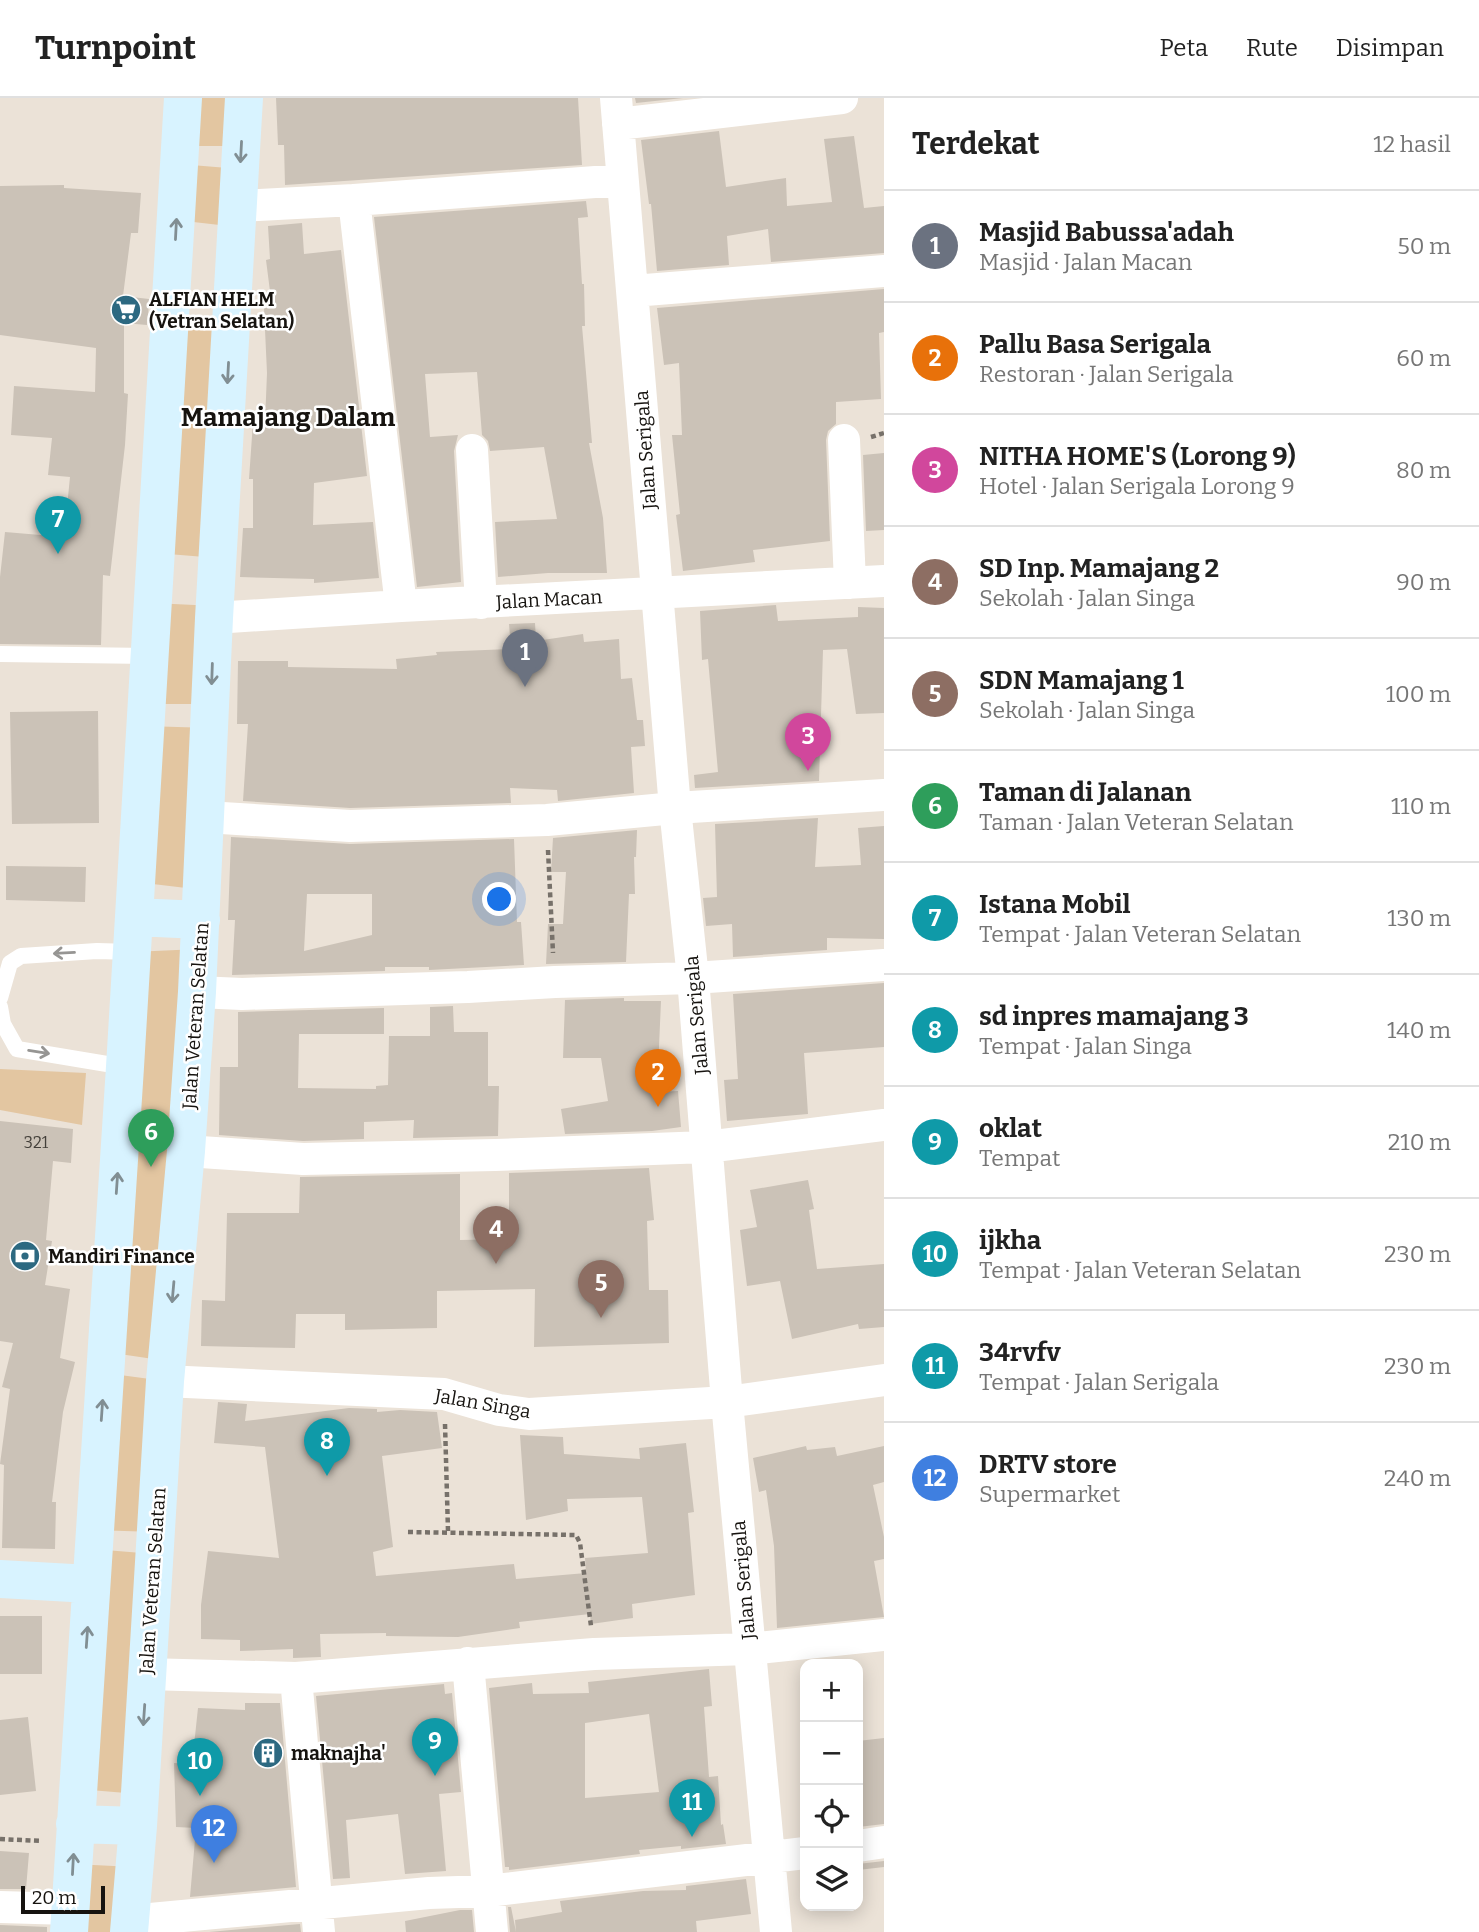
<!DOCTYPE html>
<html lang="id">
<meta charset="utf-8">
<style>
:root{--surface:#fff;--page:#f2f2f2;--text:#222;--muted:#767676;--line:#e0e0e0;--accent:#2d6981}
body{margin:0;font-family:Bitter,serif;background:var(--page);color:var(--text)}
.controls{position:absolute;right:21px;bottom:21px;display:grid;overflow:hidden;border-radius:14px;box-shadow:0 4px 18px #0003}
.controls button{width:63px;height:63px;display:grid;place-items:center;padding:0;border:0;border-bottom:2px solid var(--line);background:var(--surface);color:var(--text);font:35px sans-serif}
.scale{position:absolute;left:21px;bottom:18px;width:84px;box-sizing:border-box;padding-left:7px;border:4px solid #16130f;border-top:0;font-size:19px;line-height:24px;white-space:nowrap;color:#16130f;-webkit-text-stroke:5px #fff;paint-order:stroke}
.you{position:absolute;left:500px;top:802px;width:24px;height:24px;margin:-18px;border:5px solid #fff;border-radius:50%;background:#1a73e8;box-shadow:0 0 0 10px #1a73e833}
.badge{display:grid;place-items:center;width:46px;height:46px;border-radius:50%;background:var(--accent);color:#fff;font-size:23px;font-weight:700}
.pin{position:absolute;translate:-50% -58px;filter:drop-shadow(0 2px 4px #0008)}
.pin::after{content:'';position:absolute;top:37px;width:24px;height:21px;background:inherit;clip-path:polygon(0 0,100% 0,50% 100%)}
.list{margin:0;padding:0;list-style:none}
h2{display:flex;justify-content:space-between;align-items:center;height:91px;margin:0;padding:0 28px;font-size:30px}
h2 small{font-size:23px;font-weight:400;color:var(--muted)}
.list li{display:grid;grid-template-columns:46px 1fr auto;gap:21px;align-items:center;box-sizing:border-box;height:112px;padding:0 28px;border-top:2px solid var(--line)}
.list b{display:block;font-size:26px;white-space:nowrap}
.list p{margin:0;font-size:23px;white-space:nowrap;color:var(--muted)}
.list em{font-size:23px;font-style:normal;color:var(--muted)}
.icon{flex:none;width:38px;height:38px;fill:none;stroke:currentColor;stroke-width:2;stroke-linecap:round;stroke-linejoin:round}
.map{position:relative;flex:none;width:884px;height:1834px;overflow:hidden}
header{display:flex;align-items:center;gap:42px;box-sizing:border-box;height:98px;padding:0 35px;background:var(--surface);border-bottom:2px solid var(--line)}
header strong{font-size:33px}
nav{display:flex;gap:38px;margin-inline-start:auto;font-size:24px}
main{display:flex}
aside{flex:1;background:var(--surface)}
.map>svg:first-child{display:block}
.green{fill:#e3c6a1}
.building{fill:#cbc2b7;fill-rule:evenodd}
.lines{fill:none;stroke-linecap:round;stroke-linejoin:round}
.path{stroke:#77716a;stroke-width:4.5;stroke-dasharray:5 3.5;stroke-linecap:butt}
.lane{stroke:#fff;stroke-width:16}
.street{stroke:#fff;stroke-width:32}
.secondary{stroke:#d8f3ff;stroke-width:38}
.oneway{stroke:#818e93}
.oneway2{stroke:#969593}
.labels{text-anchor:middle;stroke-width:5;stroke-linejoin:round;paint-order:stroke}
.number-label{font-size:16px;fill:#433f39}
.poi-label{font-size:19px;font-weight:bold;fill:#16130f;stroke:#fff;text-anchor:start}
.street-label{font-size:19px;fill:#16130f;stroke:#fff}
.district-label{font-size:26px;font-weight:bold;fill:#16130f;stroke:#fff}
</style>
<header>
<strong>Turnpoint</strong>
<nav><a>Peta</a><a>Rute</a><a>Disimpan</a></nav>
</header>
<main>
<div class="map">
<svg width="884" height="1834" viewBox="0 0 884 1834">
<rect width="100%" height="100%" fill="#ebe2d7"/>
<path class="green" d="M 183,0 L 244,0 L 241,48 L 180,48 Z
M 179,66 L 240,71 L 237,129 L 176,122 Z
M 171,216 L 231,220 L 217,460 L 156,455 Z
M 153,505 L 215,508 L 210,606 L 146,606 Z
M 145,628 L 210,630 L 203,792 L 136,784 Z
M 199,851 L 167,1263 L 106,1254 L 132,854 Z
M 0,971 L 86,975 L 82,1027 L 0,1012 Z
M 105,1275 L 165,1283 L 155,1434 L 94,1432 Z
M 93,1451 L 154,1456 L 138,1696 L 78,1691 Z
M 73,1766 L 134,1769 L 129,1834 L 69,1834 Z"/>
<path class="building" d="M 276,0 L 578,0 L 582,67 L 285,87 L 284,47 L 278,47 Z
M 635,0 L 683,0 L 636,5 Z
M 719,33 L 726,89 L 786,80 L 787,108 L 832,104 L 824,41 L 854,38 L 864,110 L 884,108 L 884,155 L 771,164 L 768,131 L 727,138 L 729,167 L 657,173 L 651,106 L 649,106 L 641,42 Z
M 64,87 L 64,90 L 141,95 L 138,135 L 131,135 L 123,198 L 149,201 L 148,220 L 147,227 L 124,225 L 124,295 L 128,296 L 125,347 L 110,478 L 103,477 L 101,547 L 0,546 L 0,479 L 5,434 L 64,439 L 70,379 L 48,377 L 52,340 L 11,337 L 14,288 L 95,294 L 96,250 L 0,237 L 0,88 Z
M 586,103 L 588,119 L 578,120 L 582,186 L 584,186 L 585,228 L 582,228 L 592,345 L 589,345 L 603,420 L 607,475 L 548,475 L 498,479 L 495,424 L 557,421 L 544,349 L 490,353 L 488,343 L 482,337 L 477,274 L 425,276 L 430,339 L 458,337 L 454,353 L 461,484 L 417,489 L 374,119 Z
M 302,125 L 304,156 L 341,152 L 367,378 L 314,385 L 313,427 L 373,424 L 379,480 L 314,485 L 314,481 L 240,479 L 243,430 L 253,430 L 253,381 L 249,381 L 253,324 L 265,324 L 267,275 L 264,210 L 272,209 L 266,162 L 270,161 L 268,128 Z
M 884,191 L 884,234 L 879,235 L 881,301 L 836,304 L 836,326 L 828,333 L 826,342 L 830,443 L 753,452 L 755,464 L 683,473 L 676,417 L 680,416 L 672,337 L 682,337 L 679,265 L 664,267 L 657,210 Z
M 884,355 L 884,432 L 866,433 L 863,357 Z
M 776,507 L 778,523 L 858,519 L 858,509 L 884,510 L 884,615 L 856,616 L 847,551 L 823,552 L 819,683 L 695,690 L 694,677 L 718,674 L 708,561 L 702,562 L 700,513 Z
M 535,525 L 536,543 L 583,536 L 584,544 L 619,541 L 621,581 L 632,580 L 637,622 L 643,622 L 645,648 L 631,649 L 634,695 L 558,703 L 557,692 L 510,690 L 511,705 L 350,710 L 243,703 L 248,626 L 237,626 L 238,563 L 288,563 L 288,569 L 397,571 L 396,561 L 437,557 L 436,554 L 511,551 L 509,526 Z
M 98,613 L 99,725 L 12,726 L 10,614 Z
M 818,720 L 815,769 L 861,767 L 858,730 L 884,728 L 884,841 L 827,840 L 827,852 L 733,859 L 732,826 L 706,828 L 703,800 L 717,799 L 715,726 Z
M 637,732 L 636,759 L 634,759 L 635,796 L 629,796 L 626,864 L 546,866 L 548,826 L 563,826 L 566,774 L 551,774 L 553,740 Z
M 231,739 L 350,746 L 514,741 L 517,824 L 521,824 L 524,867 L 429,872 L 429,869 L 385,869 L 385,873 L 232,877 L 235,822 L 228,822 ZM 307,796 L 372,796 L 372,837 L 304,853 Z
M 6,768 L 86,769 L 85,804 L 6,802 Z
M 884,885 L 884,949 L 804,955 L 808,1016 L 727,1023 L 724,982 L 738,981 L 733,896 Z
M 624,900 L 624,903 L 661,903 L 657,994 L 678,993 L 681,1029 L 652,1033 L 565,1036 L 561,1011 L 608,1003 L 601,960 L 563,960 L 565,902 Z
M 453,908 L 454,934 L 488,934 L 488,988 L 499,988 L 498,1038 L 413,1040 L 414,1022 L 364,1024 L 364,1041 L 303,1043 L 219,1037 L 220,969 L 238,969 L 238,914 L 384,910 L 384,936 L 299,936 L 298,990 L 376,991 L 376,988 L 388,987 L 389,938 L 430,938 L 430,909 Z
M 0,1023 L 73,1031 L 71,1065 L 53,1063 L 46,1142 L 52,1143 L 45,1187 L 70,1191 L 60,1260 L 75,1264 L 63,1314 L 52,1404 L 56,1404 L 55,1451 L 2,1450 L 4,1367 L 0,1366 L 10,1291 L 2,1289 L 13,1245 L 0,1243 Z
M 649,1070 L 654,1122 L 647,1123 L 649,1192 L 668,1192 L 669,1245 L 534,1249 L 535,1191 L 437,1193 L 437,1230 L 345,1232 L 345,1216 L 296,1216 L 295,1250 L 201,1248 L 202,1202 L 225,1203 L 227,1115 L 299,1115 L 300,1079 L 460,1076 L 460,1142 L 509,1141 L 509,1075 Z
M 808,1082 L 814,1111 L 809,1112 L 817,1171 L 884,1166 L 884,1229 L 859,1231 L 858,1226 L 792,1241 L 780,1183 L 747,1188 L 740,1132 L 757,1129 L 750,1092 Z
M 218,1304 L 247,1306 L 245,1323 L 349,1310 L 377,1311 L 377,1314 L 400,1312 L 437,1314 L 442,1350 L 382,1358 L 393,1449 L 373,1454 L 376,1478 L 514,1466 L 516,1481 L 586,1475 L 585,1460 L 648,1455 L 642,1399 L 567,1401 L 568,1413 L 526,1422 L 520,1337 L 563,1339 L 564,1356 L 640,1361 L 639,1350 L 686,1345 L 694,1414 L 688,1415 L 695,1497 L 632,1506 L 633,1520 L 591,1526 L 590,1516 L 519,1524 L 520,1530 L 458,1539 L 386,1538 L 386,1535 L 320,1536 L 321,1559 L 293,1560 L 293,1551 L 240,1553 L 240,1542 L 201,1541 L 201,1507 L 208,1453 L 279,1460 L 265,1349 L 214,1345 Z
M 806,1348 L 807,1352 L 835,1349 L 837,1358 L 884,1348 L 884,1384 L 873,1387 L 884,1439 L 884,1461 L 874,1463 L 884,1519 L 777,1530 L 774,1448 L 766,1392 L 759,1394 L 753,1360 Z
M 0,1518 L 42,1518 L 42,1576 L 0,1576 Z
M 709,1571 L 712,1608 L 704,1609 L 709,1679 L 718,1678 L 721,1727 L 723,1726 L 726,1746 L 681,1751 L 681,1748 L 639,1752 L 640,1756 L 509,1772 L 509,1769 L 505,1769 L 489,1590 L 532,1585 L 533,1596 L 589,1595 L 588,1584 ZM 649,1616 L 659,1694 L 585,1700 L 585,1625 Z
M 444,1586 L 445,1596 L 452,1595 L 461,1694 L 439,1696 L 446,1773 L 405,1776 L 398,1716 L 346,1722 L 350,1780 L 333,1781 L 316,1598 Z
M 245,1605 L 280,1605 L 296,1789 L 190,1799 L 196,1730 L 176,1729 L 174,1665 L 192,1666 L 198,1610 L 245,1612 Z
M 28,1619 L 36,1693 L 0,1697 L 0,1622 Z
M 884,1640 L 884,1726 L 858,1729 L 858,1643 Z
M 0,1753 L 29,1755 L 26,1791 L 0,1791 Z
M 884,1763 L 884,1769 L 858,1772 L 858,1766 Z
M 746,1781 L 751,1816 L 696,1823 L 697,1834 L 516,1834 L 515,1822 L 562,1814 L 560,1803 L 643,1793 L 686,1792 L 686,1788 Z
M 508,1809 L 511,1809 L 516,1834 L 510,1834 Z
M 460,1812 L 472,1812 L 474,1834 L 406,1834 L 405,1823 Z
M 300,1826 L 301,1834 L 209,1834 Z
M 0,1827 L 47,1829 L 47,1834 L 0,1834 Z"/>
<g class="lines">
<path class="path" d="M 871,339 L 884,335
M 548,752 L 553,855
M 445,1326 L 448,1433
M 408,1434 L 576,1437 L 580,1445 L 591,1528
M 0,1741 L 42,1743"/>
<path class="lane" d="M 0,556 L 150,558
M 0,900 L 10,865 L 21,858 L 97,853 L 132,854
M 0,909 L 3,926 L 17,951 L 125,969"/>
<path class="street" d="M 616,0 L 675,710 L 693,880 L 727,1304 L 776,1834
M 618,26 L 842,0
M 354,102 L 401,508
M 239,108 L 354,102 L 622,82
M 633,193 L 884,173
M 844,342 L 850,485
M 472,352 L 481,505
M 214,520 L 401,508 L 884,483
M 206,719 L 350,728 L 547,722 L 675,710 L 884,697
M 197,894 L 242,896 L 468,889 L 555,884 L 693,880 L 884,867
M 186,1053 L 303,1061 L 495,1057 L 706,1049 L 884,1027
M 165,1283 L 444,1296 L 499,1312 L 529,1316 L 727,1304 L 884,1282
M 468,1565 L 492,1834
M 146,1576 L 296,1580 L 594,1556 L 749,1551 L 884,1537
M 296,1580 L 319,1834
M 858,1748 L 884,1744
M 0,1809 L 70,1811
M 129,1823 L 429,1795 L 488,1793 L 805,1755"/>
<path class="secondary" d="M 134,819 L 201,822
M 0,1481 L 90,1486
M 75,1726 L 138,1728
M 69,1834 L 125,969 L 183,0
M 129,1834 L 138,1728 L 165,1283 L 186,1053 L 197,894 L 214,520 L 244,0"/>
</g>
<defs><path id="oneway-shaft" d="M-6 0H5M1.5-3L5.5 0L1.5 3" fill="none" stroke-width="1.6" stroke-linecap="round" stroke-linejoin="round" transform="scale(1.75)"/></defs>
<g class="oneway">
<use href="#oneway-shaft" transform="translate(241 54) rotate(93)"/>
<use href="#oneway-shaft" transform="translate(176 131) rotate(-87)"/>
<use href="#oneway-shaft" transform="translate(228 275) rotate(93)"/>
<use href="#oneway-shaft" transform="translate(212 576) rotate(92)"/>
<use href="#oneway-shaft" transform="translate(117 1085) rotate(-86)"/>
<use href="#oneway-shaft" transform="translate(173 1194) rotate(95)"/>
<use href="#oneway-shaft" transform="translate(102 1312) rotate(-86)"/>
<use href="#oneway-shaft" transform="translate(87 1539) rotate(-86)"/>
<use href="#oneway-shaft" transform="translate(144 1617) rotate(94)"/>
<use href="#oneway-shaft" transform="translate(73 1766) rotate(-87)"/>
</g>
<g class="oneway2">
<use href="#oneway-shaft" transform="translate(64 855) rotate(177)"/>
<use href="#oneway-shaft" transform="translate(39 954) rotate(9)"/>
</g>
<defs>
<g id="supermarket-disc" transform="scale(1.575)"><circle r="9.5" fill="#2d6981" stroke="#fff"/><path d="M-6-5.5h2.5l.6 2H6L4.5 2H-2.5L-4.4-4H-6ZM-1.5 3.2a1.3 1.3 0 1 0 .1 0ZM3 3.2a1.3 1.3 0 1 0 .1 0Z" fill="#fff"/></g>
<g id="bank-disc" transform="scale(1.575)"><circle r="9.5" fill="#2d6981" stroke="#fff"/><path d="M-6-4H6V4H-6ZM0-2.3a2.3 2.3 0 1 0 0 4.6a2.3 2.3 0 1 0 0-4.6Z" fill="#fff"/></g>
<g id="building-disc" transform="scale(1.575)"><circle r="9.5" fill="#2d6981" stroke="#fff"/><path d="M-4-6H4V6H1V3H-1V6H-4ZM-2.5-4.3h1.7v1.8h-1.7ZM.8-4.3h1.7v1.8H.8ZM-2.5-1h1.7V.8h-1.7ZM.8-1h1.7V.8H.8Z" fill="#fff"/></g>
</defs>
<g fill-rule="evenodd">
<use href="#supermarket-disc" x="126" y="212"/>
<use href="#bank-disc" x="25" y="1158"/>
<use href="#building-disc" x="268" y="1655"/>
</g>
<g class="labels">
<g class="number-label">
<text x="36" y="1050">321</text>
</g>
<g class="poi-label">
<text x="149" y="208">ALFIAN HELM<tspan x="149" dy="22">(Vetran Selatan)</tspan></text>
<text x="48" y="1165">Mandiri Finance</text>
<text x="291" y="1662">maknajha'</text>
</g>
<g class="street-label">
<text transform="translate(645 352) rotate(-94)" y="7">Jalan Serigala</text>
<text transform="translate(549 501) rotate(-3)" y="7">Jalan Macan</text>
<text transform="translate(696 917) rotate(-95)" y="7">Jalan Serigala</text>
<text transform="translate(195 918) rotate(-86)" y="7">Jalan Veteran Selatan</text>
<text transform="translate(483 1305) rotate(10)" y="7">Jalan Singa</text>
<text transform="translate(743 1482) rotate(-95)" y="7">Jalan Serigala</text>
<text transform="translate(152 1483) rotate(-86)" y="7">Jalan Veteran Selatan</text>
</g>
<g class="district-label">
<text x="288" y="328">Mamajang Dalam</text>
</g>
</g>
</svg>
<div class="controls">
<button>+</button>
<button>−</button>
<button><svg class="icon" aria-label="locate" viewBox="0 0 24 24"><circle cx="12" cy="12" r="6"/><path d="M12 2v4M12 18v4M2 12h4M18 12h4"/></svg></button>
<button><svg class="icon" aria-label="layers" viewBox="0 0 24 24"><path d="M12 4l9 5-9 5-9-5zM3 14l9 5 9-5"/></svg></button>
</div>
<div class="scale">20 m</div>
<div class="you"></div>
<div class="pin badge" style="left:525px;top:589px;background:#6b7280">1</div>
<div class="pin badge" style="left:658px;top:1009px;background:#e8710a">2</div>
<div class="pin badge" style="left:808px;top:673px;background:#d1479c">3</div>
<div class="pin badge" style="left:496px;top:1166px;background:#8d6e63">4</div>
<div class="pin badge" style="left:601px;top:1220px;background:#8d6e63">5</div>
<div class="pin badge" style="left:151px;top:1069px;background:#2e9e5b">6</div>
<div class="pin badge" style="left:58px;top:456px;background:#0f9aa8">7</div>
<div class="pin badge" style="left:327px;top:1378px;background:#0f9aa8">8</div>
<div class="pin badge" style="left:435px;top:1678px;background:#0f9aa8">9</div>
<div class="pin badge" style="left:200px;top:1698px;background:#0f9aa8">10</div>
<div class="pin badge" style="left:692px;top:1739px;background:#0f9aa8">11</div>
<div class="pin badge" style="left:214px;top:1765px;background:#3f7fe0">12</div>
</div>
<aside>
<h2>Terdekat<small>12 hasil</small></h2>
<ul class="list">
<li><span class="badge" style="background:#6b7280">1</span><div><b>Masjid Babussa'adah</b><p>Masjid · Jalan Macan</p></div><em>50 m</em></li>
<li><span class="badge" style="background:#e8710a">2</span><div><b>Pallu Basa Serigala</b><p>Restoran · Jalan Serigala</p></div><em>60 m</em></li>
<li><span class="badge" style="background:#d1479c">3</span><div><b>NITHA HOME'S (Lorong 9)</b><p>Hotel · Jalan Serigala Lorong 9</p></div><em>80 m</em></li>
<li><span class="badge" style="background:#8d6e63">4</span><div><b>SD Inp. Mamajang 2</b><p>Sekolah · Jalan Singa</p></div><em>90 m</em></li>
<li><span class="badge" style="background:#8d6e63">5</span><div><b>SDN Mamajang 1</b><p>Sekolah · Jalan Singa</p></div><em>100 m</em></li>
<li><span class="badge" style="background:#2e9e5b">6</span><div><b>Taman di Jalanan</b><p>Taman · Jalan Veteran Selatan</p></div><em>110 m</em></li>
<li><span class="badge" style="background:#0f9aa8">7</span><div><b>Istana Mobil</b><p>Tempat · Jalan Veteran Selatan</p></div><em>130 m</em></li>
<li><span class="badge" style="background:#0f9aa8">8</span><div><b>sd inpres mamajang 3</b><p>Tempat · Jalan Singa</p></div><em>140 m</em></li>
<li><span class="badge" style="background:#0f9aa8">9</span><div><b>oklat</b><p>Tempat</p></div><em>210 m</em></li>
<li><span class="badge" style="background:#0f9aa8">10</span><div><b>ijkha</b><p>Tempat · Jalan Veteran Selatan</p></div><em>230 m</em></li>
<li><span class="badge" style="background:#0f9aa8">11</span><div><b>34rvfv</b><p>Tempat · Jalan Serigala</p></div><em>230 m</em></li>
<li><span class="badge" style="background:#3f7fe0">12</span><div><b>DRTV store</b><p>Supermarket</p></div><em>240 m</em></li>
</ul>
</aside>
</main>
